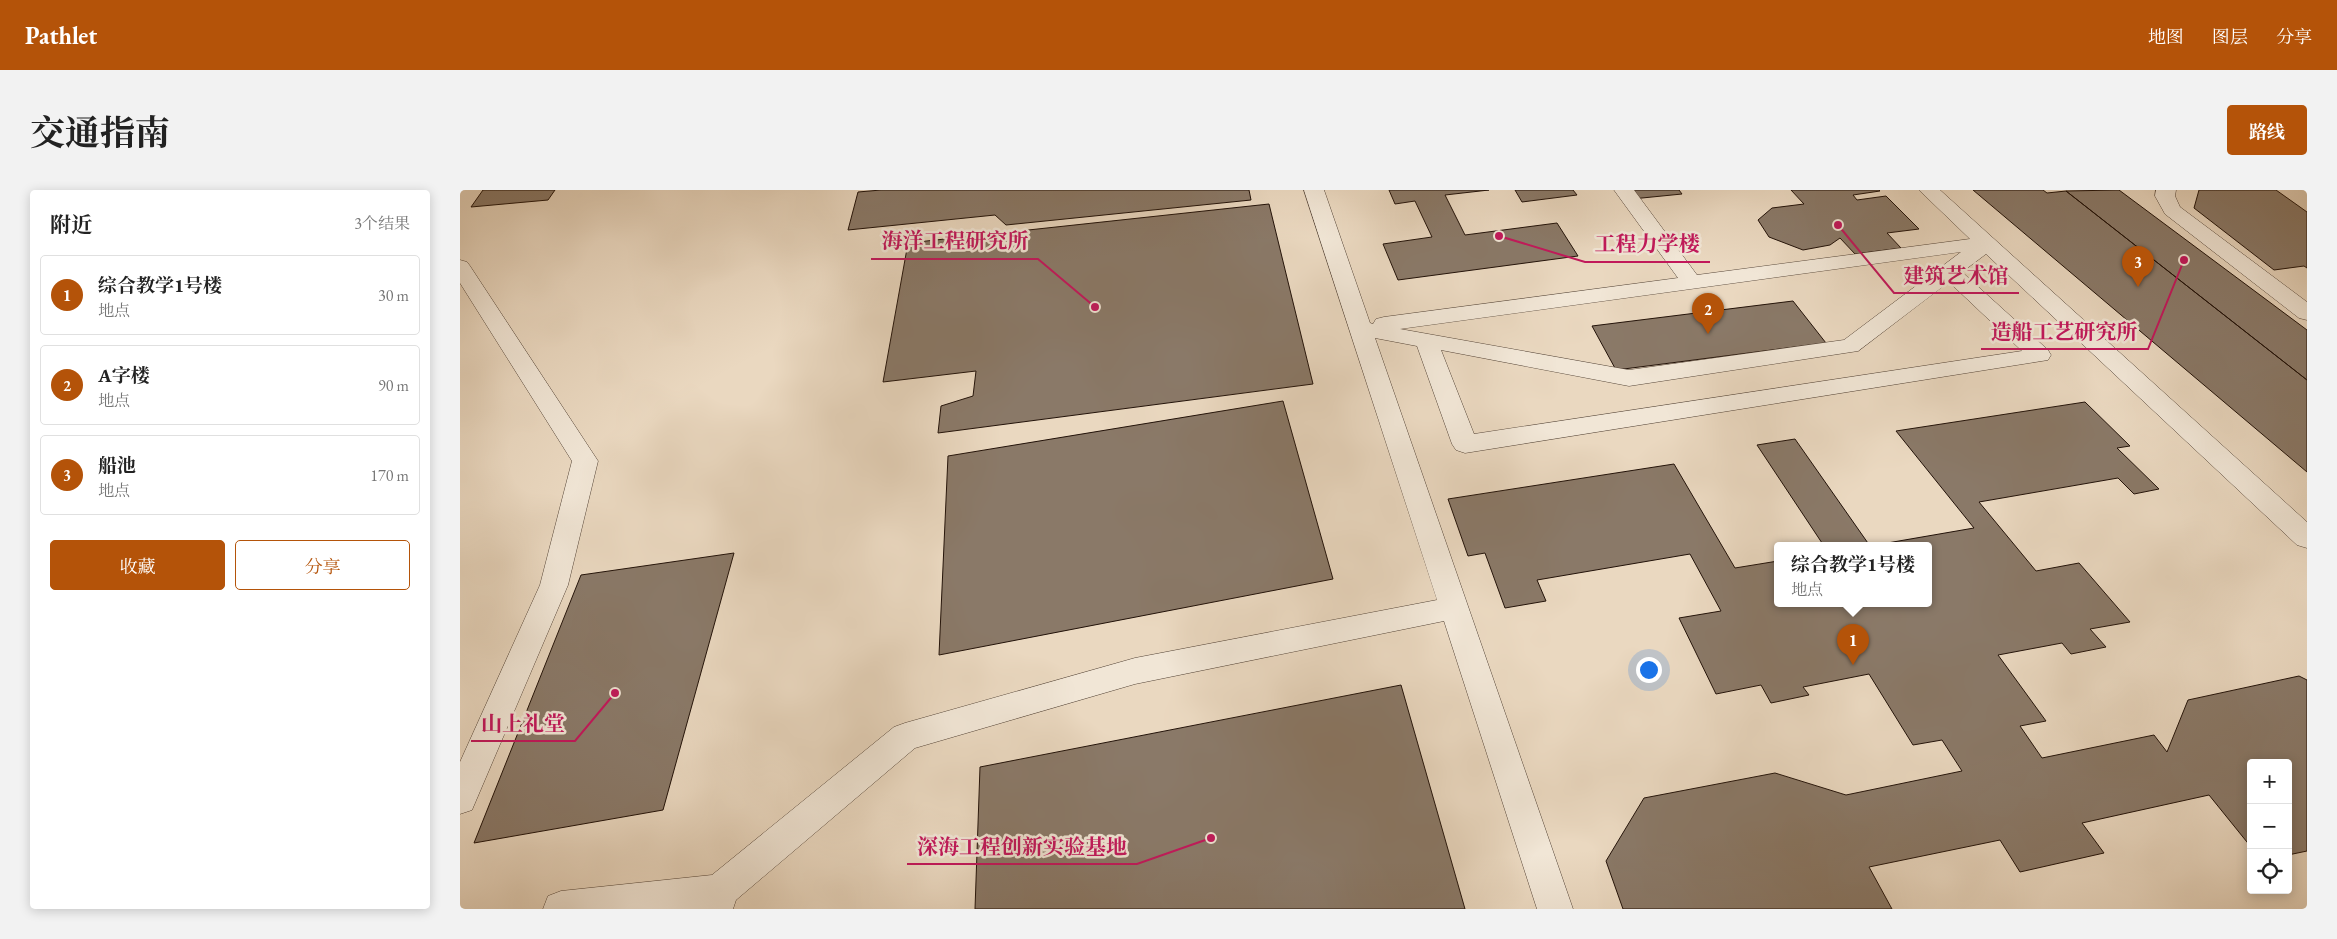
<!DOCTYPE html>
<html lang="zh">
<meta charset="utf-8">
<style>
:root{--surface:#fff;--page:#f2f2f2;--text:#222;--muted:#767676;--line:#e0e0e0;--accent:#b45309}
body{margin:0;font-family:"EB Garamond","Noto Serif SC",serif;background:var(--page);color:var(--text)}
.controls{position:absolute;right:15px;bottom:15px;display:grid;overflow:hidden;border-radius:5px;box-shadow:0 2px 12px #0003}
.controls button{width:45px;height:45px;display:grid;place-items:center;padding:0;border:0;border-bottom:1px solid var(--line);background:var(--surface);color:var(--text);font:25px sans-serif}
.you{position:absolute;left:1188px;top:479px;width:18px;height:18px;margin:-12px;border:4px solid #fff;border-radius:50%;background:#1a73e8;box-shadow:0 0 0 8px #1a73e833}
.badge{display:grid;place-items:center;width:32px;height:32px;border-radius:50%;background:var(--accent);color:#fff;font-size:16px;font-weight:700}
.pin{position:absolute;translate:-50% -41px;filter:drop-shadow(0 1px 2px #0008)}
.pin::after{content:'';position:absolute;top:26px;width:18px;height:15px;background:inherit;clip-path:polygon(0 0,100% 0,50% 100%)}
.popup{position:absolute;left:1314px;top:352px;width:158px;height:65px;box-sizing:border-box;display:grid;place-content:center;border-radius:5px;background:var(--surface);filter:drop-shadow(0 1px 4px #0005);font-size:16px;white-space:nowrap;color:var(--muted)}
.popup b{font-size:19px;color:var(--text)}
.popup::after{content:'';position:absolute;left:50%;top:100%;margin-left:-10px;border:10px solid transparent;border-top-color:var(--surface)}
.list{margin:0;padding:0;list-style:none}
h2{display:flex;justify-content:space-between;align-items:center;height:65px;margin:0;padding:0 20px;font-size:21px}
h2 small{font-size:16px;font-weight:400;color:var(--muted)}
.list li{display:grid;grid-template-columns:32px 1fr auto;gap:15px;align-items:center;box-sizing:border-box;height:80px;margin:0 10px 10px;padding:0 10px;border:1px solid var(--line);border-radius:5px}
.list b{display:block;font-size:19px;white-space:nowrap}
.list p{margin:0;font-size:16px;white-space:nowrap;color:var(--muted)}
.list em{font-size:16px;font-style:normal;color:var(--muted)}
.actions{display:flex;gap:10px;padding:15px 20px}
.actions a{flex:1;padding:11px 0;border:1px solid var(--accent);border-radius:5px;text-align:center;font-size:18px;color:var(--accent)}
.actions .main{background:var(--accent);color:#fff}
.icon{flex:none;width:28px;height:28px;fill:none;stroke:currentColor;stroke-width:2;stroke-linecap:round;stroke-linejoin:round}
.map{position:relative;flex:none;width:1847px;height:719px;overflow:hidden;border-radius:5px}
header{display:flex;align-items:center;gap:30px;box-sizing:border-box;height:70px;padding:0 25px;background:var(--accent);color:#fff}
header strong{font-size:24px}
nav{display:flex;gap:28px;margin-inline-start:auto;font-size:18px}
.intro{display:flex;align-items:center;justify-content:space-between;box-sizing:border-box;height:120px;padding:0 30px}
h1{margin:0;font-size:35px}
.button{padding:12px 22px;border-radius:5px;background:var(--accent);color:#fff;font-size:18px;font-weight:700}
main{display:flex;gap:30px;padding:0 30px}
aside{flex:1;background:var(--surface);border-radius:5px;box-shadow:0 2px 12px #0003}
.map>svg:first-child{display:block}
.building{fill:#8a7968;stroke:#221209}
.lines{fill:none;stroke-linecap:round;stroke-linejoin:round}
.minor-casing{stroke:#544437;stroke-width:1}
.minor{fill:#f1e6d6;fill-rule:evenodd}
.leader{fill:none;stroke:#c2185b;stroke-width:2}
.callout-dot{fill:#c2185b;stroke:#f1e6d6;stroke-width:2}
.callout-label{font-size:21px;text-anchor:middle;font-weight:bold;fill:#c2185b;stroke:#f1e6d6;stroke-width:5;stroke-linejoin:round;paint-order:stroke}
</style>
<header>
<strong>Pathlet</strong>
<nav><a>地图</a><a>图层</a><a>分享</a></nav>
</header>
<div class="intro"><h1>交通指南</h1><a class="button">路线</a></div>
<main>
<aside>
<h2>附近<small>3个结果</small></h2>
<ul class="list">
<li><span class="badge">1</span><div><b>综合教学1号楼</b><p>地点</p></div><em>30 m</em></li>
<li><span class="badge">2</span><div><b>A字楼</b><p>地点</p></div><em>90 m</em></li>
<li><span class="badge">3</span><div><b>船池</b><p>地点</p></div><em>170 m</em></li>
</ul>
<div class="actions"><a class="main">收藏</a><a>分享</a></div>
</aside>
<div class="map">
<svg width="1847" height="719" viewBox="0 0 1847 719">
<rect width="100%" height="100%" fill="#ead8c0"/>
<filter id="stains"><feTurbulence type="fractalNoise" baseFrequency=".004" numOctaves="4"/><feColorMatrix values="0 0 0 0 .2 0 0 0 0 .09 0 0 0 0 .02 0 0 0 .5 -.17"/></filter>
<radialGradient id="worn" r=".72"><stop offset=".6" stop-color="#630" stop-opacity="0"/><stop offset="1" stop-color="#630" stop-opacity=".3"/></radialGradient>
<path class="building" d="M 23,0 L 95,0 L 88,10 L 11,17 Z
M 421,0 L 789,0 L 791,10 L 546,35 L 535,25 L 388,40 L 398,2 Z
M 929,0 L 1029,0 L 985,5 L 1005,45 L 1097,33 L 1118,66 L 938,90 L 923,54 L 972,47 L 955,11 L 935,14 Z
M 1055,0 L 1113,0 L 1117,5 L 1062,12 Z
M 1165,0 L 1219,0 L 1222,4 L 1172,9 Z
M 1331,0 L 1419,0 L 1420,1 L 1393,5 L 1397,10 L 1426,6 L 1459,39 L 1427,43 L 1441,58 L 1395,64 L 1380,48 L 1370,55 L 1343,60 L 1309,47 L 1298,30 L 1312,18 L 1344,14 Z
M 1513,0 L 1583,0 L 1587,3 L 1606,1 L 1847,190 L 1847,282 Z
M 1659,0 L 1847,140 L 1847,190 L 1606,1 Z
M 1739,0 L 1816,0 L 1847,22 L 1847,78 L 1844,76 L 1814,80 L 1734,18 Z
M 809,14 L 853,194 L 478,243 L 481,216 L 513,206 L 516,181 L 423,192 L 448,53 Z
M 1333,111 L 1366,153 L 1156,180 L 1132,136 Z
M 823,211 L 873,389 L 479,465 L 488,266 Z
M 1625,212 L 1670,256 L 1657,258 L 1699,299 L 1674,304 L 1658,288 L 1519,312 L 1576,381 L 1619,373 L 1670,432 L 1630,439 L 1646,457 L 1611,464 L 1602,453 L 1538,465 L 1586,531 L 1560,536 L 1582,568 L 1694,545 L 1707,562 L 1728,510 L 1839,486 L 1847,490 L 1847,661 L 1828,665 L 1828,573 L 1791,573 L 1791,657 L 1749,605 L 1622,633 L 1644,663 L 1560,682 L 1540,650 L 1409,677 L 1432,719 L 1163,719 L 1146,671 L 1184,608 L 1315,583 L 1386,605 L 1502,581 L 1482,550 L 1453,555 L 1409,484 L 1343,497 L 1349,505 L 1311,513 L 1301,495 L 1256,504 L 1219,428 L 1261,421 L 1230,364 L 1077,390 L 1086,411 L 1045,418 L 1025,363 L 1008,366 L 988,309 L 1214,274 L 1275,378 L 1318,371 L 1318,414 L 1468,414 L 1468,356 L 1364,356 L 1297,255 L 1335,249 L 1410,356 L 1514,338 L 1436,241 Z
M 274,363 L 203,620 L 14,653 L 121,385 Z
M 941,495 L 1005,719 L 515,719 L 520,577 Z"/>
<g class="lines">
<g class="minor-casing">
<path id="minor" d="M 844,0 L 864,0 L 910,133 L 913,134 L 916,129 L 924,127 L 1218,88 L 1154,0 L 1174,0 L 1237,85 L 1510,49 L 1459,0 L 1480,0 L 1847,332 L 1847,358 L 1837,355 L 1526,64 L 1502,82 L 1588,160 L 1591,165 L 1588,170 L 1005,263 L 996,260 L 992,254 L 957,156 L 915,148 L 1113,719 L 1077,719 L 984,431 L 675,494 L 455,558 L 276,710 L 273,719 L 83,719 L 88,706 L 101,701 L 252,685 L 434,537 L 445,533 L 675,468 L 977,410 ZM 1501,62 L 1384,150 L 1169,180 L 940,139 ZM 1489,92 L 1562,161 L 1014,244 L 981,160 L 1169,196 L 1398,161 Z
M 1696,0 L 1716,0 L 1715,6 L 1720,17 L 1847,112 L 1847,130 L 1839,128 L 1705,24 L 1695,6 Z
M 0,70 L 7,72 L 10,76 L 138,271 L 108,395 L 12,620 L 0,624 L 0,572 L 80,395 L 112,271 L 0,93 Z"/>
</g>
<use href="#minor" class="minor"/>
</g>
<path class="leader" d="M635 117L578 69H411M1039 46L1125 72H1250M1378 35L1434 103H1559M1724 70L1688 159H1521M155 503L115 551H11M751 648L677 674H447"/>
<g class="callout-dot">
<circle cx="635" cy="117" r="5"/>
<circle cx="1039" cy="46" r="5"/>
<circle cx="1378" cy="35" r="5"/>
<circle cx="1724" cy="70" r="5"/>
<circle cx="155" cy="503" r="5"/>
<circle cx="751" cy="648" r="5"/>
</g>
<g class="callout-label">
<text x="495" y="58">海洋工程研究所</text>
<text x="1187" y="61">工程力学楼</text>
<text x="1496" y="93">建筑艺术馆</text>
<text x="1604" y="149">造船工艺研究所</text>
<text x="63" y="541">山上礼堂</text>
<text x="562" y="664">深海工程创新实验基地</text>
</g>
<rect width="100%" height="100%" filter="url(#stains)"/>
<rect width="100%" height="100%" fill="url(#worn)"/>
</svg>
<div class="controls">
<button>+</button>
<button>−</button>
<button><svg class="icon" aria-label="locate" viewBox="0 0 24 24"><circle cx="12" cy="12" r="6"/><path d="M12 2v4M12 18v4M2 12h4M18 12h4"/></svg></button>
</div>
<div class="you"></div>
<div class="pin badge" style="left:1393px;top:475px">1</div>
<div class="popup"><b>综合教学1号楼</b>地点</div>
<div class="pin badge" style="left:1248px;top:144px">2</div>
<div class="pin badge" style="left:1678px;top:97px">3</div>
</div>
</main>
